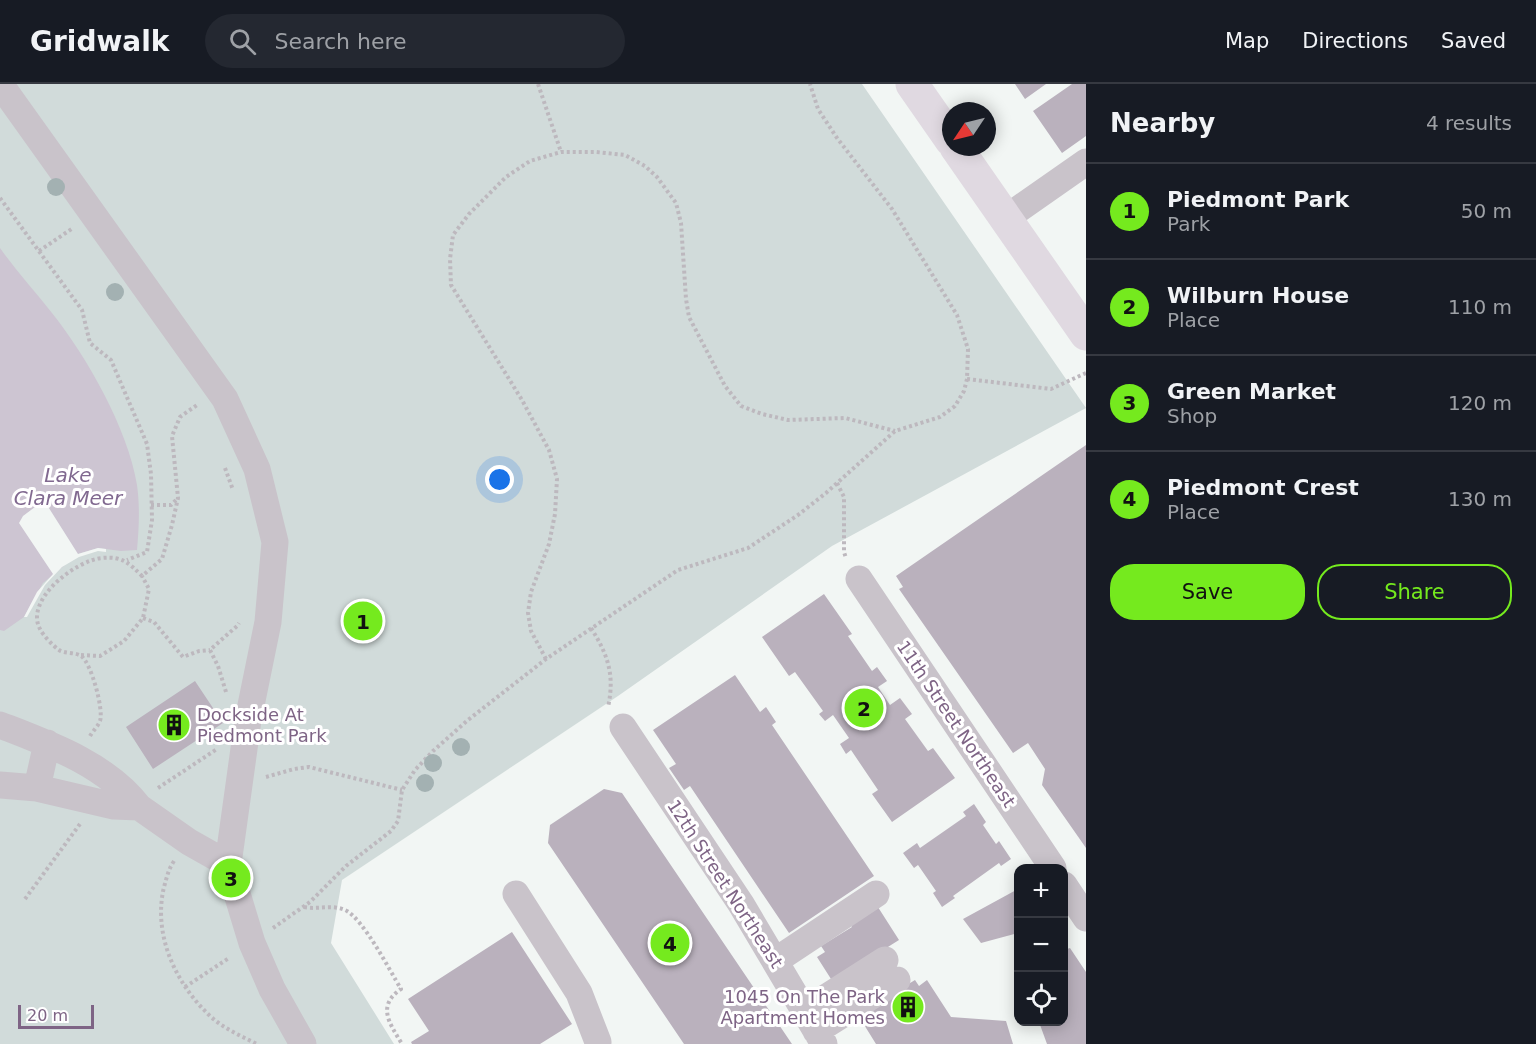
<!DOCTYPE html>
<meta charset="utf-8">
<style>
:root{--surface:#171b24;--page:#242831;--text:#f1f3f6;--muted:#9ea1a6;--line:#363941;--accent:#75ea1e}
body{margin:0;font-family:"DejaVu Sans",sans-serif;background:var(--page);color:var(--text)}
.controls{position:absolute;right:18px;bottom:18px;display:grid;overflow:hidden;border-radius:12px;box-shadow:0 3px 15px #0003}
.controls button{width:54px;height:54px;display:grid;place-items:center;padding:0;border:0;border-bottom:2px solid var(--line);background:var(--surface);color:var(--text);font:30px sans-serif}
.compass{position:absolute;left:942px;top:18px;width:54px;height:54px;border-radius:50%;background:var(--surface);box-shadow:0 3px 15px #0003;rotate:235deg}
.scale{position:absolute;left:18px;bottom:15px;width:76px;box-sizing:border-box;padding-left:6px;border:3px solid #7e6485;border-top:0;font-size:16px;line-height:21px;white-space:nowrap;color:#7e6485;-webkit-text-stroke:4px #fff;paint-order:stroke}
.you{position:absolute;left:500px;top:396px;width:21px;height:21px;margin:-15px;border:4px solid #fff;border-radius:50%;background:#1a73e8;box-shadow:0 0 0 9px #1a73e833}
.badge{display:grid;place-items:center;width:39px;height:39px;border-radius:50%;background:var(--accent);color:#111;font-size:20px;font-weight:700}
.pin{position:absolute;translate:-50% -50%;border:3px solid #fff;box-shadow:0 2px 6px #0006}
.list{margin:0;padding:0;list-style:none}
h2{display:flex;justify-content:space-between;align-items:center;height:78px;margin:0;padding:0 24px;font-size:26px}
h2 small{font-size:20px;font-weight:400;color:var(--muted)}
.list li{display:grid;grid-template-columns:39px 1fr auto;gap:18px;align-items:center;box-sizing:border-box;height:96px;padding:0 24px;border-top:2px solid var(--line)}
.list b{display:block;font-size:22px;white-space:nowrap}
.list p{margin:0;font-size:20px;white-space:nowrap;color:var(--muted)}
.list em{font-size:20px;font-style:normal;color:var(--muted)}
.actions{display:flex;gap:12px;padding:18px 24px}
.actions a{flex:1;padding:14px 0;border:2px solid var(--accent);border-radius:24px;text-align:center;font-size:21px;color:var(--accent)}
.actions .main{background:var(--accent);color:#111}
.icon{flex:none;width:33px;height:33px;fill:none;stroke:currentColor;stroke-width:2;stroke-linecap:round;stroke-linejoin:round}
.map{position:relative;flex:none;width:1086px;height:960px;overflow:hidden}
header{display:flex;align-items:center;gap:36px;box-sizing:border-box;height:84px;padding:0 30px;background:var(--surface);border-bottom:2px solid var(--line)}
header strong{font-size:28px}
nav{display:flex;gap:33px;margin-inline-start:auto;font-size:21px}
.search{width:420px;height:54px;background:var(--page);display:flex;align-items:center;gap:15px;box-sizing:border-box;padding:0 21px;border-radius:33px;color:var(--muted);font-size:22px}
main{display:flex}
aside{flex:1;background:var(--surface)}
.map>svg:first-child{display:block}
.green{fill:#d1dbda}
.water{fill:#cdc5d2}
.pier{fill:#f2f6f4}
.building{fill:#bab1bd}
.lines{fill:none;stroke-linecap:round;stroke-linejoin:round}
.path{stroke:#bdb8be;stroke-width:4;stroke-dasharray:3 3;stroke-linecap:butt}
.minor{stroke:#c9c3ca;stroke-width:27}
.major{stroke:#e0d9e1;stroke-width:33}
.tree{fill:#a3b1b2}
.labels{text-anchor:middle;stroke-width:6;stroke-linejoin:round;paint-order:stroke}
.poi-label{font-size:18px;fill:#7e6485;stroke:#fff;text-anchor:start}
.street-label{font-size:18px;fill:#7e6485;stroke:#fff}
.water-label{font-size:20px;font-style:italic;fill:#816990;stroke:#fff}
</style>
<header>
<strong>Gridwalk</strong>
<div class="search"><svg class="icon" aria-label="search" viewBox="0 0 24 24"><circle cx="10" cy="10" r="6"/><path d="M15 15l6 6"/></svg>Search here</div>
<nav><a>Map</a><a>Directions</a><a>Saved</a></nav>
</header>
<main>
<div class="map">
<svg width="1086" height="960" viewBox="0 0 1086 960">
<rect width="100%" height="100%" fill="#f2f6f4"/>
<path class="green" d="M 0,0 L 862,0 L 1086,324 L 832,462 L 618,612 L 342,796 L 331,859 L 394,960 L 0,960 Z"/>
<path class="water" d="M 0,164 C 16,187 35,207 52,229 C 87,273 128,345 137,401 C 140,423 139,444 137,466 L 121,467 L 98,464 L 78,470 L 43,499 L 24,533 L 4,547 L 0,546 Z"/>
<path class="pier" d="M 39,420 L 47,421 L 78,470 L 98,464 L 106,465 L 106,468 L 98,467 L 79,473 L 62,483 L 45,501 L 27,533 L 24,533 L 37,508 L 53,490 L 19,439 L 23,432 Z"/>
<path class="building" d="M 1015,0 L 1046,0 L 1025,15 Z
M 1072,0 L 1086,0 L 1086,52 L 1062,69 L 1033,27 Z
M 1086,361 L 1086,764 L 1042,701 L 1045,685 L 1028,659 L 1013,669 L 899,505 L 903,503 L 896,492 Z
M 824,510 L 852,550 L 848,552 L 872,587 L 877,583 L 887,597 L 878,603 L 890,621 L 900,614 L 912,630 L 905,635 L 928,667 L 933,664 L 955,694 L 892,738 L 872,710 L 878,706 L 851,666 L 846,670 L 840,660 L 849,654 L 833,631 L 825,637 L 819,630 L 823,627 L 795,588 L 789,592 L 762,553 Z
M 735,591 L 760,628 L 766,623 L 776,638 L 772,641 L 874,792 L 789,849 L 690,702 L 684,706 L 669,684 L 676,680 L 653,646 Z
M 195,597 L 223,639 L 153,685 L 126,643 Z
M 604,705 L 622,709 L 792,960 L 684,960 L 548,759 L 550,741 Z
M 974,720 L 986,738 L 983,741 L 996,760 L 999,757 L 1011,775 L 1001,782 L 999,779 L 953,812 L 955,814 L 942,823 L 933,809 L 936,807 L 918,781 L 914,784 L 903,769 L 917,759 L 920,764 L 966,732 L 963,728 Z
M 1018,805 L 1018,840 L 1016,840 L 1018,849 L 981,859 L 963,835 Z
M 876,820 L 899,856 L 840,893 L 831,895 L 817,873 L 825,868 L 821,862 L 852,843 L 848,838 Z
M 512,848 L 572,940 L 540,960 L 412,960 L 411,958 L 429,947 L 408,915 Z
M 1070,864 L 1086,888 L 1086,960 L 1047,960 L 1039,938 L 1064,938 L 1064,866 Z
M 915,896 L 919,902 L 927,896 L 951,933 L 1006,937 L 1013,960 L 876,960 L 858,931 Z"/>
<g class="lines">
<path class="path" d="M 538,0 L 561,68
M 0,114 L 82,226 L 90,259 L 111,276 L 147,360 L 151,390 L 152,436 L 147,468 L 127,476
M 39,167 L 73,144
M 967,295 L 1051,305 L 1086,289
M 225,384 L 233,406
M 837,399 L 844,413 L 844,468 L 846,474
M 151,421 L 171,421 L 177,415
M 143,534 L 154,538 L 183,573 L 199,567 L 210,566
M 591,544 C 608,571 615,591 608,623
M 81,571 L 100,572 L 124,557 L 143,534 L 149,505 L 142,492
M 546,575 L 531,547 L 528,529 L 531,508 L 549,460 L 555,430 L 557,395 L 549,366 L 522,316 L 451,201 L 450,175 L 453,151 L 469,130 L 506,93 L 530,77 L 561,68 L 596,68 L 625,71 L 645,82 L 657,93 L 676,119 L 681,139 L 686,215 L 689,233 L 725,302 L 741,322 L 762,330 L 788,336 L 845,334 L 895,347
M 226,608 L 218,582 L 210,566 L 237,542 L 239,539
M 90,652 C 93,647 98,642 100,637 C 104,626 91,578 81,572 C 75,568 65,570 59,566 C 53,562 43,551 40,545 C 24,516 76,476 102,474 C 122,472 129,479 142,492 L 162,475 L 172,441 L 178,414 L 172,352 L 180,333 L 197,321
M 266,693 L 294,685 L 309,683 L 402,706
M 158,704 L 217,665
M 174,777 C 168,786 167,793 164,803 C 153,849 174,896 206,928 C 220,943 239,951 257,960
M 25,815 L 80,740
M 304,823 C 318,826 331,820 345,826 C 363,834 390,887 401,905 C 376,922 390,940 402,960
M 273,844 L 310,818 L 346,782 L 391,747 L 398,737 L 402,706 L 415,686 L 433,667 L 468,636 L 546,575 L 678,486 L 748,464 L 798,431 L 826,409 L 895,347 L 940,333 L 955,322 L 964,307 L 967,295 L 968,265 L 957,231 L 892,125 L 837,54 L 818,25 L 810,0
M 185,903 L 229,874"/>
<path class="minor" d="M 0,0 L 225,315 L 257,385 L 275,458 L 268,538 L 248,636 L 228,780 L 252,859 L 272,905 L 303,960
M 1006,134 L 1086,78
M 859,495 L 1053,784
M 0,641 C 49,660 106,680 139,723
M 623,643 L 741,820 L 824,960
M 0,701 L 37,704 L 114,722 L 139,723 L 189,758 L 228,780
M 37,704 L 47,659
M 1064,801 L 1086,834
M 516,810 L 579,909 L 598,958
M 775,877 L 876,810
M 805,927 L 885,876
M 816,947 L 897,896"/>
<path class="major" d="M 912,0 L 951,56
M 956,63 L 1086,250"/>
</g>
<g class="tree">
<circle cx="56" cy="103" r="9"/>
<circle cx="115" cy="208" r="9"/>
<circle cx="461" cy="663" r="9"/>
<circle cx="433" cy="679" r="9"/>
<circle cx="425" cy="699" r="9"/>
</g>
<defs>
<g id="building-disc" transform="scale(1.725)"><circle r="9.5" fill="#75ea1e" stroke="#fff"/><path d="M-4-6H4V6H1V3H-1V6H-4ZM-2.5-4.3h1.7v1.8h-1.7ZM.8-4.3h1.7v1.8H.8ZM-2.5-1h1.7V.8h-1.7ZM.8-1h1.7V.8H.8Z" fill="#111"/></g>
</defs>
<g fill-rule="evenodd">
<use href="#building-disc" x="174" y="641"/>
<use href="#building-disc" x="908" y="923"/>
</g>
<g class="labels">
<g class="poi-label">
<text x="197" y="637">Dockside At<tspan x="197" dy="21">Piedmont Park</tspan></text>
<text x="885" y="919" text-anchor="end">1045 On The Park<tspan x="885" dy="21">Apartment Homes</tspan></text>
</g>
<g class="street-label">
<text transform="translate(956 640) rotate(56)" y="6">11th Street Northeast</text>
<text transform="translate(725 800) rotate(57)" y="6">12th Street Northeast</text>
</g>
<g class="water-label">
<text x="68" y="398">Lake<tspan x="68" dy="23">Clara Meer</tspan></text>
</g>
</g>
</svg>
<div class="controls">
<button>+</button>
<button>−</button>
<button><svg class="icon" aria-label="locate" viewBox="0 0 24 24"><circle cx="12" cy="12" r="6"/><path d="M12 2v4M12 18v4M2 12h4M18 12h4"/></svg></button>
</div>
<svg class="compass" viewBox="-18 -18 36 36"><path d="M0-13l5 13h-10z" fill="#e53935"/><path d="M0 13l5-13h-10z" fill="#9ea1a6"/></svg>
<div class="scale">20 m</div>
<div class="you"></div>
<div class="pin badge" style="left:363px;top:537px">1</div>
<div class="pin badge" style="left:864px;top:624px">2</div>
<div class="pin badge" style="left:231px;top:794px">3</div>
<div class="pin badge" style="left:670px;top:859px">4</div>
</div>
<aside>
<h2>Nearby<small>4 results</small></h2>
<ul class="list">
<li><span class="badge">1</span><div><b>Piedmont Park</b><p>Park</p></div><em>50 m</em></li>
<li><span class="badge">2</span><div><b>Wilburn House</b><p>Place</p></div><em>110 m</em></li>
<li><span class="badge">3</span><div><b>Green Market</b><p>Shop</p></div><em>120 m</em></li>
<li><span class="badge">4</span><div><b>Piedmont Crest</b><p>Place</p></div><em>130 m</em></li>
</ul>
<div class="actions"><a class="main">Save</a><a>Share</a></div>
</aside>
</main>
